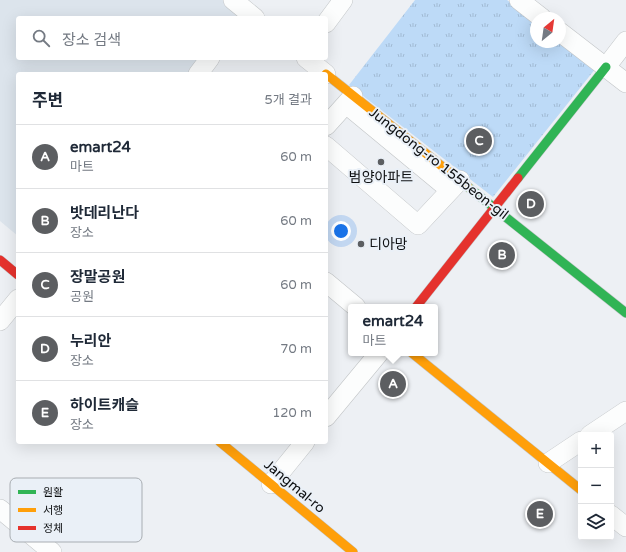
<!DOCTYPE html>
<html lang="ko">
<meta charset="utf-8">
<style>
:root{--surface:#fff;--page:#f2f2f3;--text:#1f2937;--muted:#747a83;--line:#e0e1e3;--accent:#5c5e61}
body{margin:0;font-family:"Varela Round","Noto Sans KR",sans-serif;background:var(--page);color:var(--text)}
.controls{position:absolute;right:12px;bottom:12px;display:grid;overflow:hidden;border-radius:4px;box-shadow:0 4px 16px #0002}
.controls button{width:36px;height:36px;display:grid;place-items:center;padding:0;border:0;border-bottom:1px solid var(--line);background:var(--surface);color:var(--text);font:20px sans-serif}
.compass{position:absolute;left:530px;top:12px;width:36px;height:36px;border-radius:50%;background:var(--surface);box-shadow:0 4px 16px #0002;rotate:29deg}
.you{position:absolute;left:341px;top:231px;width:14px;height:14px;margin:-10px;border:3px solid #fff;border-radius:50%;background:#1a73e8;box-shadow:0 0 0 6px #1a73e833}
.badge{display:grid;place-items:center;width:26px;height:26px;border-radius:50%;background:var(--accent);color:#fff;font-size:13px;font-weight:700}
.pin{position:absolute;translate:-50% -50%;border:2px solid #fff;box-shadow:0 1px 4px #0006}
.popup{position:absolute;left:348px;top:304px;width:90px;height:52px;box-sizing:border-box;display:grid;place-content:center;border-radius:4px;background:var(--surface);filter:drop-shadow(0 1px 3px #0005);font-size:13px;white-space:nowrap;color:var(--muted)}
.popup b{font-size:15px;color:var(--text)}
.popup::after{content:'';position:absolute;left:50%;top:100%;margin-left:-8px;border:8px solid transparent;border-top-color:var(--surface)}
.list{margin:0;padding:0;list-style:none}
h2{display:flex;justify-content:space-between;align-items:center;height:52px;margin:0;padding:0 16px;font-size:17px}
h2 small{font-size:13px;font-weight:400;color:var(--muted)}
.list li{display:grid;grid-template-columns:26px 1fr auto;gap:12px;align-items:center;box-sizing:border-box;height:64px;padding:0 16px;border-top:1px solid var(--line)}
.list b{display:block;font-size:15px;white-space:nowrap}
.list p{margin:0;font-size:13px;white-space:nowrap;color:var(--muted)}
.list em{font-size:13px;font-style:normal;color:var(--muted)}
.icon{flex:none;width:22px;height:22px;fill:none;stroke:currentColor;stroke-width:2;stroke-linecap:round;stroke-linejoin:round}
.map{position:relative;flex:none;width:626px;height:552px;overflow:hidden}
.search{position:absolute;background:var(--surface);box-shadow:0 4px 16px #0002;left:16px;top:16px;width:312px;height:44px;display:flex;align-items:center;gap:10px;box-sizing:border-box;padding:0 14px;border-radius:4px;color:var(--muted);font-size:15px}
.panel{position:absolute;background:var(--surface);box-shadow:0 4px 16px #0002;left:16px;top:72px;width:312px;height:372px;border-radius:4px}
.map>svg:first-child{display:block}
.built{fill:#dce4ec}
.park{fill:url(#park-tufts)}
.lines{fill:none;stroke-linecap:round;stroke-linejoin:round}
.street-casing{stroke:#c2c5c7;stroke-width:20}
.fast-casing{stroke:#c2c5c7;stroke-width:10}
.slow-casing{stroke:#c2c5c7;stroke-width:10}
.jam-casing{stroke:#c2c5c7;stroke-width:10}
.street{stroke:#fcfdfd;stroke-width:19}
.fast{stroke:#30b455;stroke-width:9}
.slow{stroke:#ff9f0a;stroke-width:9}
.jam{stroke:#e5322d;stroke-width:9}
.poi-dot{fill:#5c5e61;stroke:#eaf0f7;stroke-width:1.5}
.labels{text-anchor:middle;stroke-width:4;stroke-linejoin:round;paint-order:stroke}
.street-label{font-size:14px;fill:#0e1012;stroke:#eaf0f7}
.poi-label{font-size:14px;fill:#0e1012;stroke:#eaf0f7}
.key{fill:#eaf0f7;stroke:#a8adb2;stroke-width:1}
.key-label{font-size:11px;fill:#0e1012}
</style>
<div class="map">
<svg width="626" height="552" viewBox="0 0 626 552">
<defs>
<pattern id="park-tufts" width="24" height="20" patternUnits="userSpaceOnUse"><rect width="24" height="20" fill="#bddaf7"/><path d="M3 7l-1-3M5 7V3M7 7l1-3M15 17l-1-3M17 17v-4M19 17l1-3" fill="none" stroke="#a1bad3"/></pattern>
</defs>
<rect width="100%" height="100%" fill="#edf0f4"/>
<path class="built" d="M 0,0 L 224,0 L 240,13 L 236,18 L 18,18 L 18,58 L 204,58 L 191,74 L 18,74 L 18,236 L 0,221 Z"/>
<path class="park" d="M 415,0 L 507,0 L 536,22 L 536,42 L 560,42 L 596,68 L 493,197 L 349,85 Z"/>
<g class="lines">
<g class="street-casing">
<path id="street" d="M 233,0 L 255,18
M 519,0 L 542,18
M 326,23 L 343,0
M 560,32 L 626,83
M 306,58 L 326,74
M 606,67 L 626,41
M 198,74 L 210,58
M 346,104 L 450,190
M 326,126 L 353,96
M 326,146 L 418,225 L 460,180
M 326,282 L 356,307
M 0,321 L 18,299
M 326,417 L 379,353
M 590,435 L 626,411
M 548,463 L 581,441
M 271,484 L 305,442
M 0,509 L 52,552
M 611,515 L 626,527"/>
</g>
<g class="fast-casing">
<path id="fast" d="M 518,178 L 606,67
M 468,187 L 626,313"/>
</g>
<g class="slow-casing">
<path id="slow" d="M 326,74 L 468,187
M 412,353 L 581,490
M 220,442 L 353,552"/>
</g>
<g class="jam-casing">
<path id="jam" d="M 0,260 L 18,275
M 416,307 L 518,178"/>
</g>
<use href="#street" class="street"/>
<use href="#fast" class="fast"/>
<use href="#slow" class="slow"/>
<use href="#jam" class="jam"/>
</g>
<g class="poi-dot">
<circle cx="381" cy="162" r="4"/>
<circle cx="361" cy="244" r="4"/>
</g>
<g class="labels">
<g class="street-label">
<text transform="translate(439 163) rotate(38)" y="5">Jungdong-ro 155beon-gil</text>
<text transform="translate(295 486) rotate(40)" y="5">Jangmal-ro</text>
</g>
<g class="poi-label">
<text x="381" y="182">범양아파트</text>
<text x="369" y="249" text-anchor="start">디아망</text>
</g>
</g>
<rect x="10" y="478" width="132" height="64" rx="6" class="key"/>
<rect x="18" y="490" width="18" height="4" fill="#30b455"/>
<rect x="18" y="508" width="18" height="4" fill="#ff9f0a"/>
<rect x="18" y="526" width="18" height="4" fill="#e5322d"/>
<g class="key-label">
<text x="43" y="496">원활</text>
<text x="43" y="514">서행</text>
<text x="43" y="532">정체</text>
</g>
</svg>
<div class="controls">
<button>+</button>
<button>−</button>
<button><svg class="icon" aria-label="layers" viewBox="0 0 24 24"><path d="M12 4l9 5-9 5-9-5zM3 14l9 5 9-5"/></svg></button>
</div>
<svg class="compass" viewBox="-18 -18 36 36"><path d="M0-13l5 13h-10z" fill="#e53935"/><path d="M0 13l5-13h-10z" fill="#747a83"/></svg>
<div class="you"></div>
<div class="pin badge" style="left:393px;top:384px">A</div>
<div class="popup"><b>emart24</b>마트</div>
<div class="pin badge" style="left:502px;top:255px">B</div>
<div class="pin badge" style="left:479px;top:141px">C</div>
<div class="pin badge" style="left:531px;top:204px">D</div>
<div class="pin badge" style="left:540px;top:514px">E</div>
<div class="search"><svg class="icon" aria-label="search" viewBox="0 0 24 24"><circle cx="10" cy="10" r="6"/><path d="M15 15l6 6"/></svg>장소 검색</div>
<section class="panel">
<h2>주변<small>5개 결과</small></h2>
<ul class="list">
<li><span class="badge">A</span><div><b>emart24</b><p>마트</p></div><em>60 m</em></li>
<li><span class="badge">B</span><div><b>밧데리난다</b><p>장소</p></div><em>60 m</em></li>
<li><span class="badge">C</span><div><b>장말공원</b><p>공원</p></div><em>60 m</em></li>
<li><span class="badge">D</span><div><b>누리안</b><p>장소</p></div><em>70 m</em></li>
<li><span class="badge">E</span><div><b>하이트캐슬</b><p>장소</p></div><em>120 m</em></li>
</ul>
</section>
</div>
